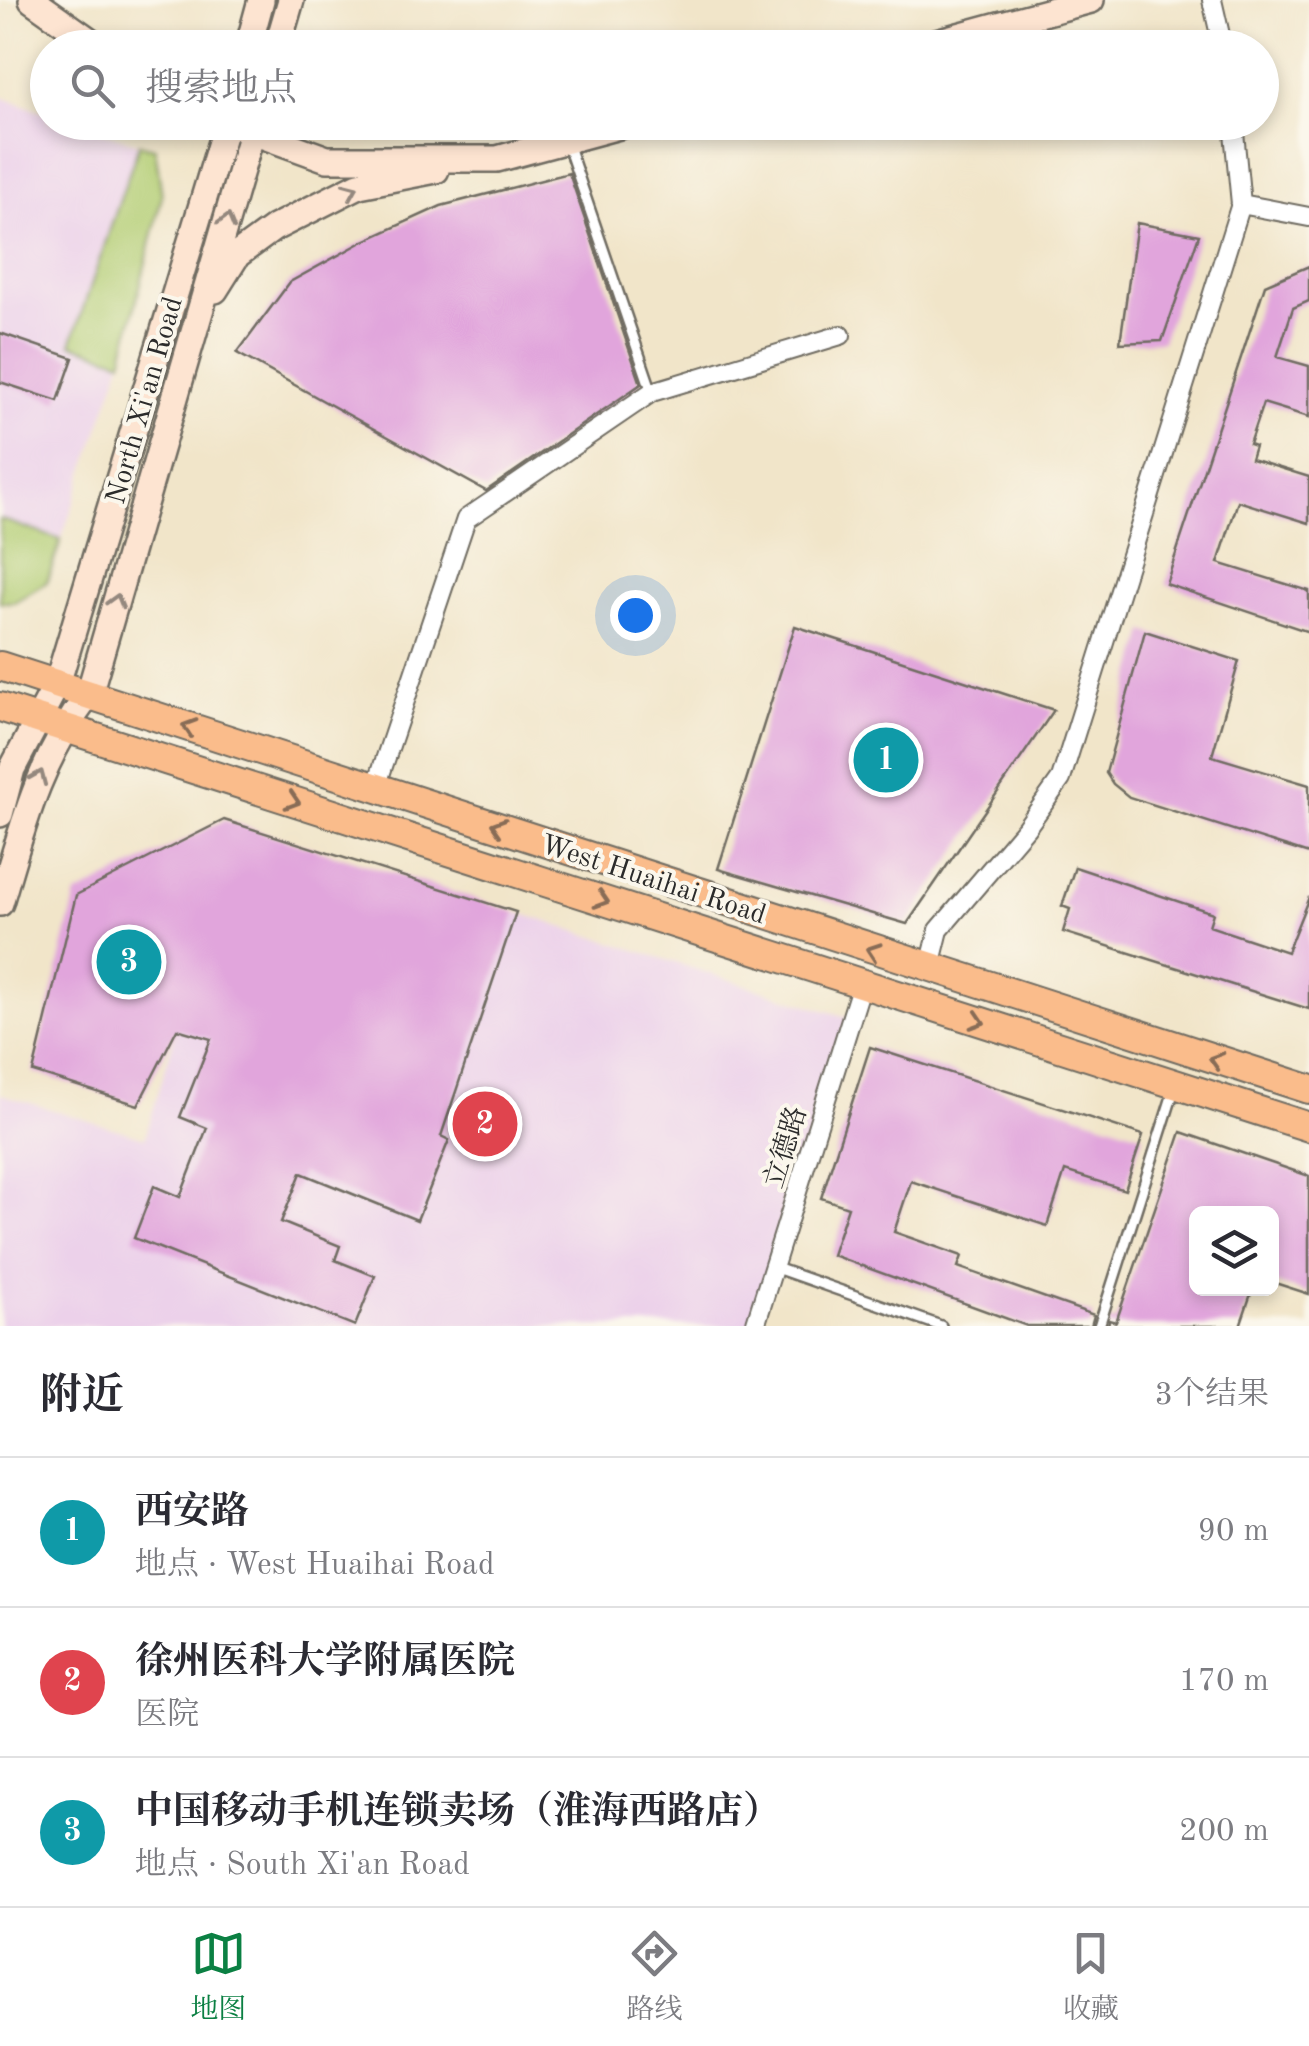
<!DOCTYPE html>
<html lang="zh">
<meta charset="utf-8">
<style>
:root{--surface:#fff;--page:#f7f7f7;--text:#2b2b33;--muted:#7c7c81;--line:#e1e1e2;--accent:#0b8043}
body{margin:0;font-family:"Old Standard TT","Noto Serif SC",serif;background:var(--page);color:var(--text)}
.controls{position:absolute;right:30px;bottom:30px;display:grid;overflow:hidden;border-radius:15px;box-shadow:0 5px 15px #0003}
.controls button{width:90px;height:90px;display:grid;place-items:center;padding:0;border:0;border-bottom:2px solid var(--line);background:var(--surface);color:var(--text);font:50px sans-serif}
.you{position:absolute;left:635px;top:615px;width:35px;height:35px;margin:-25px;border:8px solid #fff;border-radius:50%;background:#1a73e8;box-shadow:0 0 0 15px #1a73e833}
.badge{display:grid;place-items:center;width:65px;height:65px;border-radius:50%;background:var(--accent);color:#fff;font-size:32px;font-weight:700}
.pin{position:absolute;translate:-50% -50%;border:5px solid #fff;box-shadow:0 2px 10px #0006}
.list{margin:0;padding:0;list-style:none}
h2{display:flex;justify-content:space-between;align-items:center;height:130px;margin:0;padding:0 40px;font-size:42px}
h2 small{font-size:32px;font-weight:400;color:var(--muted)}
.list li{display:grid;grid-template-columns:65px 1fr auto;gap:30px;align-items:center;box-sizing:border-box;height:150px;padding:0 40px;border-top:2px solid var(--line)}
.list b{display:block;font-size:38px;white-space:nowrap}
.list p{margin:0;font-size:32px;white-space:nowrap;color:var(--muted)}
.list em{font-size:32px;font-style:normal;color:var(--muted)}
.icon{flex:none;width:55px;height:55px;fill:none;stroke:currentColor;stroke-width:2;stroke-linecap:round;stroke-linejoin:round}
.map{position:relative;flex:none;width:1309px;height:1326px;overflow:hidden}
.search{position:absolute;background:var(--surface);box-shadow:0 5px 15px #0003;left:30px;right:30px;top:30px;height:110px;display:flex;align-items:center;gap:25px;box-sizing:border-box;padding:0 35px;border-radius:55px;color:var(--muted);font-size:38px}
.sheet{height:580px;background:var(--surface)}
nav{display:flex;justify-content:space-around;align-items:center;box-sizing:border-box;height:140px;border-top:2px solid var(--line);background:var(--surface);font-size:28px;color:var(--muted)}
nav a{display:grid;justify-items:center;gap:5px}
nav .on{color:var(--accent)}
.map>svg:first-child{display:block}
.built{fill:#ecd1ea}
.green{fill:#b1cc71;stroke:#6e7c4e;stroke-width:2.5}
.building{fill:#e1a5dc}
.lines{fill:none;stroke-linecap:round;stroke-linejoin:round}
.lane-casing{stroke:#706c62;stroke-width:14}
.street-casing{stroke:#706c62;stroke-width:22}
.secondary-casing{stroke:#706c62;stroke-width:30}
.primary-casing{stroke:#706c62;stroke-width:32}
.lane{stroke:#fff;stroke-width:9}
.street{stroke:#fff;stroke-width:18}
.secondary{stroke:#fde4d1;stroke-width:25}
.primary{stroke:#fabc8b;stroke-width:28}
.oneway{stroke:#94887e}
.oneway2{stroke:#886c56}
.labels{text-anchor:middle;stroke-width:8;stroke-linejoin:round;paint-order:stroke}
.street-label{font-size:28px;fill:#2b2b2b;stroke:#fbf7ec}
</style>
<div class="map">
<svg width="1309" height="1326" viewBox="0 0 1309 1326">
<rect width="100%" height="100%" fill="#fbf7ec"/>
<filter id="ink" filterUnits="userSpaceOnUse"><feTurbulence type="fractalNoise" baseFrequency=".01" numOctaves="2"/><feDisplacementMap in="SourceGraphic" scale="20" xChannelSelector="R" yChannelSelector="G"/><feConvolveMatrix kernelMatrix="1 2 1 2 8 2 1 2 1" color-interpolation-filters="sRGB"/></filter>
<filter id="wash" filterUnits="userSpaceOnUse"><feTurbulence type="fractalNoise" baseFrequency=".0048" numOctaves="4" result="noise"/><feDisplacementMap in="SourceGraphic" scale="40" xChannelSelector="R" yChannelSelector="G"/><feGaussianBlur stdDeviation="2.25" result="paint"/><feColorMatrix in="noise" values="0 0 0 0 0 0 0 0 0 0 0 0 0 0 0 0 0 1.4 0 .05"/><feComposite in="paint" operator="in"/></filter>
<g filter="url(#wash)">
<rect width="100%" height="100%" fill="#f1e5c9"/>
<path class="built" d="M 0,97 L 47,113 L 48,122 L 74,123 L 139,144 L 72,343 L 122,361 L 61,540 L 0,519 Z
M 516,912 L 852,1019 L 752,1326 L 0,1326 L 0,1094 L 145,1138 L 177,1029 L 450,1109 Z"/>
<path class="green" d="M 139,144 L 155,148 L 162,196 L 122,361 L 71,344 Z
M 0,519 L 61,540 L 47,582 L 14,602 L 0,602 Z"/>
<g id="blocks">
<path class="building" d="M 569,173 L 641,384 L 486,491 L 237,353 L 290,282 L 364,241 L 441,206 Z
M 1137,223 L 1199,235 L 1162,341 L 1120,343 Z
M 1309,266 L 1309,301 L 1293,308 L 1277,357 L 1309,366 L 1309,417 L 1263,403 L 1249,444 L 1255,446 L 1251,459 L 1309,477 L 1309,523 L 1238,501 L 1218,563 L 1309,591 L 1309,632 L 1166,584 L 1265,285 Z
M 0,333 L 73,358 L 58,401 L 0,382 Z
M 795,626 L 1054,710 L 907,924 L 718,869 Z
M 1145,631 L 1239,661 L 1212,756 L 1309,785 L 1309,854 L 1129,797 L 1113,784 L 1106,773 Z
M 224,820 L 516,912 L 441,1136 L 449,1140 L 417,1220 L 301,1173 L 281,1222 L 340,1246 L 335,1260 L 375,1276 L 355,1326 L 134,1238 L 154,1186 L 180,1197 L 207,1128 L 180,1117 L 211,1039 L 177,1029 L 138,1105 L 33,1072 L 76,895 Z
M 1075,867 L 1213,913 L 1209,926 L 1287,952 L 1309,897 L 1309,1009 L 1063,932 L 1070,909 L 1062,906 Z
M 870,1047 L 1143,1135 L 1125,1190 L 1065,1171 L 1047,1226 L 911,1181 L 894,1232 L 962,1256 L 958,1267 L 1094,1315 L 1091,1326 L 1027,1326 L 832,1255 L 848,1207 L 821,1198 Z
M 1181,1132 L 1309,1176 L 1309,1294 L 1272,1282 L 1272,1214 L 1196,1214 L 1196,1288 L 1253,1288 L 1240,1326 L 1108,1326 L 1109,1320 L 1116,1322 Z"/>
</g>
</g>
<g filter="url(#ink)">
<use href="#blocks" fill-opacity="0" stroke="#706c62" stroke-width="2.5"/>
<g class="lines">
<g class="lane-casing">
<path id="lane" d="M 567,143 L 652,392
M 776,1268 L 941,1326
M 1099,1326 L 1175,1087"/>
</g>
<g class="street-casing">
<path id="street" d="M 1212,0 L 1223,48
M 1241,204 L 1309,217
M 376,787 L 466,519 L 652,392 L 841,335
M 929,970 L 939,930 L 1026,828 L 1061,779 L 1241,204 L 1233,122
M 755,1326 L 862,984"/>
</g>
<g class="secondary-casing">
<path id="secondary" d="M 32,0 L 100,48
M 248,48 L 261,0
M 277,48 L 291,0
M 914,48 L 1091,0
M 236,126 L 327,159 L 497,159 L 634,122
M 215,290 L 237,255 L 274,228 L 359,185 L 436,170
M 0,814 L 12,769 L 57,684 L 227,122
M 0,903 C 23,825 39,760 89,694 L 255,122"/>
</g>
<g class="primary-casing">
<path id="primary" d="M 0,666 L 1309,1089
M 0,707 L 1309,1127"/>
</g>
<use href="#lane" class="lane"/>
<use href="#street" class="street"/>
<use href="#secondary" class="secondary"/>
<use href="#primary" class="primary"/>
</g>
<defs><path id="oneway-chevron" d="M-2-3.5L2.5 0L-2 3.5" fill="none" stroke-width="1.6" stroke-linecap="round" stroke-linejoin="round" transform="scale(2.5)"/></defs>
<g class="oneway">
<use href="#oneway-chevron" transform="translate(351 190) rotate(-23)"/>
<use href="#oneway-chevron" transform="translate(227 221) rotate(-74)"/>
<use href="#oneway-chevron" transform="translate(116 601) rotate(-74)"/>
<use href="#oneway-chevron" transform="translate(39 777) rotate(-67)"/>
</g>
<g class="oneway2">
<use href="#oneway-chevron" transform="translate(189 727) rotate(-162)"/>
<use href="#oneway-chevron" transform="translate(293 801) rotate(18)"/>
<use href="#oneway-chevron" transform="translate(498 826) rotate(-162)"/>
<use href="#oneway-chevron" transform="translate(602 900) rotate(18)"/>
<use href="#oneway-chevron" transform="translate(873 951) rotate(-161)"/>
<use href="#oneway-chevron" transform="translate(978 1021) rotate(18)"/>
<use href="#oneway-chevron" transform="translate(1216 1060) rotate(-163)"/>
</g>
</g>
<g class="labels">
<g class="street-label">
<text transform="translate(143 400) rotate(-74)" y="10">North Xi'an Road</text>
<text transform="translate(654 878) rotate(18)" y="10">West Huaihai Road</text>
<text transform="translate(784 1147) rotate(-73)" y="10">立德路</text>
</g>
</g>
</svg>
<div class="controls">
<button><svg class="icon" aria-label="layers" viewBox="0 0 24 24"><path d="M12 4l9 5-9 5-9-5zM3 14l9 5 9-5"/></svg></button>
</div>
<div class="you"></div>
<div class="pin badge" style="left:886px;top:760px;background:#0f9aa8">1</div>
<div class="pin badge" style="left:485px;top:1124px;background:#e0444e">2</div>
<div class="pin badge" style="left:129px;top:962px;background:#0f9aa8">3</div>
<div class="search"><svg class="icon" aria-label="search" viewBox="0 0 24 24"><circle cx="10" cy="10" r="6"/><path d="M15 15l6 6"/></svg>搜索地点</div>
</div>
<section class="sheet">
<h2>附近<small>3个结果</small></h2>
<ul class="list">
<li><span class="badge" style="background:#0f9aa8">1</span><div><b>西安路</b><p>地点 · West Huaihai Road</p></div><em>90 m</em></li>
<li><span class="badge" style="background:#e0444e">2</span><div><b>徐州医科大学附属医院</b><p>医院</p></div><em>170 m</em></li>
<li><span class="badge" style="background:#0f9aa8">3</span><div><b>中国移动手机连锁卖场（淮海西路店）</b><p>地点 · South Xi'an Road</p></div><em>200 m</em></li>
</ul>
</section>
<nav>
<a class="on"><svg class="icon" aria-label="map" viewBox="0 0 24 24"><path d="M3 6l6-2 6 2 6-2v14l-6 2-6-2-6 2zM9 4v14M15 6v14"/></svg>地图</a>
<a><svg class="icon" aria-label="directions" viewBox="0 0 24 24"><path d="M12 3l9 9-9 9-9-9zM9 14v-3h6M13 9l2 2-2 2"/></svg>路线</a>
<a><svg class="icon" aria-label="saved" viewBox="0 0 24 24"><path d="M7 4h10v16l-5-4-5 4z"/></svg>收藏</a>
</nav>
